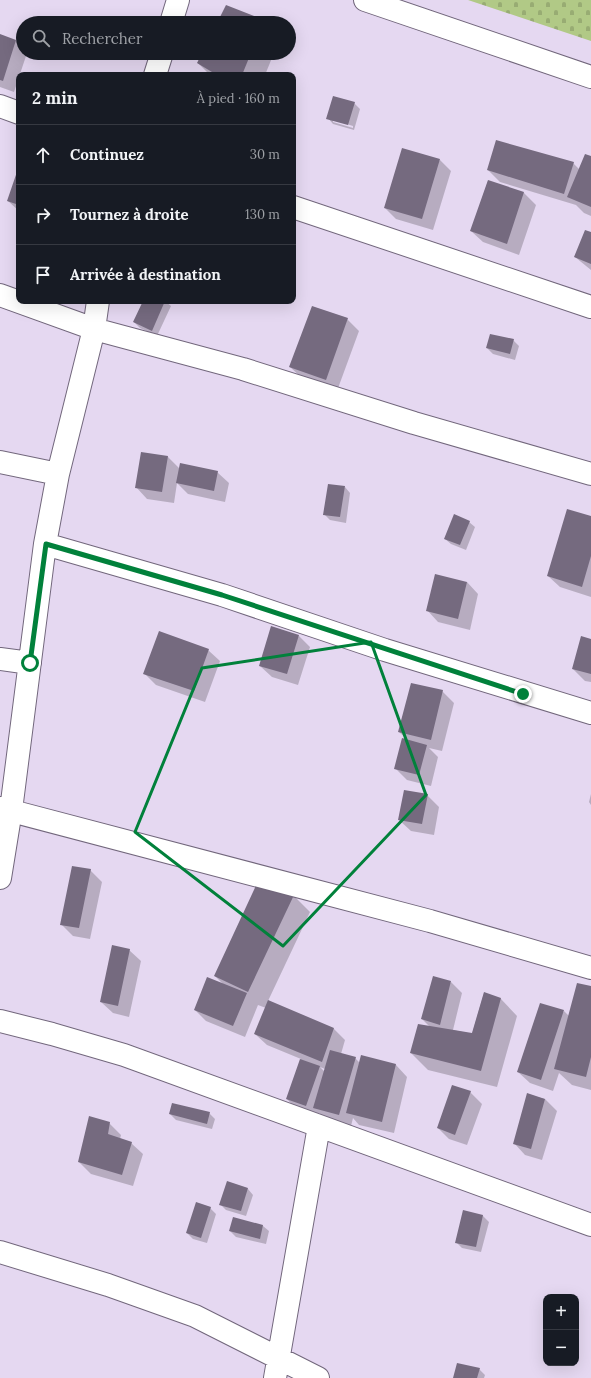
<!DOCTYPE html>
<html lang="fr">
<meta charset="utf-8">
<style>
:root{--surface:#171b24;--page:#242831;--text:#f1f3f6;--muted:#9ea1a6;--line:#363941}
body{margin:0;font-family:Lora,serif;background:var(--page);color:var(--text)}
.controls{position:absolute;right:12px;bottom:12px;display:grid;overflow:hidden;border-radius:8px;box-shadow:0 4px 16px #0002}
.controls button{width:36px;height:36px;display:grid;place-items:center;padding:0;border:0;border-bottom:1px solid var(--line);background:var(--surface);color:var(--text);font:20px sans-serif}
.stop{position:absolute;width:12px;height:12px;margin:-9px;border:3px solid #01813b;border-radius:50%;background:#fff}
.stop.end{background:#01813b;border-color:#fff;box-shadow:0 1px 4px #0008}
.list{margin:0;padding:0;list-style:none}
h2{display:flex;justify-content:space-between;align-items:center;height:52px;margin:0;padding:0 16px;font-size:17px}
h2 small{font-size:13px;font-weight:400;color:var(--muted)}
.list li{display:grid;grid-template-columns:26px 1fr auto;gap:12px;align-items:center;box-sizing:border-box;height:60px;padding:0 16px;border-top:1px solid var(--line)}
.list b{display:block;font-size:15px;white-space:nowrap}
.list em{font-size:13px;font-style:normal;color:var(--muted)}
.icon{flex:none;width:22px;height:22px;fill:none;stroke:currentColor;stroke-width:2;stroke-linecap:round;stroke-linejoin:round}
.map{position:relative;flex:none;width:591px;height:1378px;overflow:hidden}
.search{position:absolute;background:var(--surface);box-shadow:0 4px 16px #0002;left:16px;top:16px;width:280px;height:44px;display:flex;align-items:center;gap:10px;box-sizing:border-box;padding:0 14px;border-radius:22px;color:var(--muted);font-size:15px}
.panel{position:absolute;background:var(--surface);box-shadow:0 4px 16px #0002;left:16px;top:72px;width:280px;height:232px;border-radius:8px}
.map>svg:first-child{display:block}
.cemetery{fill:url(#cemetery-stones)}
.shadow{fill:#0003;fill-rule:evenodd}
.building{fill:#756a7f}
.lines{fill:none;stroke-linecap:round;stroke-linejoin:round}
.minor-casing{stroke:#72677c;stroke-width:24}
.tertiary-casing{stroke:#72677c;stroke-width:24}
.minor{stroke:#fff;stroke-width:22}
.tertiary{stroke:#fff;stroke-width:22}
.route{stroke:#01813b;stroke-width:5}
.marked{fill:none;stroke:#01813b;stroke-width:3;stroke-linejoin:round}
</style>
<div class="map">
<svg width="591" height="1378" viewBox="0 0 591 1378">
<defs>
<pattern id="cemetery-stones" width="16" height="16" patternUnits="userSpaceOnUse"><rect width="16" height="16" fill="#b1c986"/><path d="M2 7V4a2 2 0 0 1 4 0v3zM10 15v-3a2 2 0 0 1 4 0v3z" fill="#98ac73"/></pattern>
</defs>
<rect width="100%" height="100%" fill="#e5d8f1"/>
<path class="cemetery" d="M 468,0 L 591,0 L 591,41 Z"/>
<path class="shadow" d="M 0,36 L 16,41 L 23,48 L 23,53 L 27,53 L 14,92 L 0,87 Z
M 203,53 L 274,53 L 265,75 L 210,75 L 198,63 Z
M 354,103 L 360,109 L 354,130 L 333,124 L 328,118 ZM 333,120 L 353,126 L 353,128 L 333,122 Z
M 591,157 L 591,216 L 584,213 L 576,205 L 500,182 L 488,170 L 573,163 L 580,170 Z
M 440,160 L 451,171 L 433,230 L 396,219 L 385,208 Z
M 19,168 L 19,211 L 8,201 Z
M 488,181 L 524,193 L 536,205 L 519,255 L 483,242 L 471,231 Z
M 591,233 L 591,270 L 575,257 Z
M 19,270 L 19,278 L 17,276 Z
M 144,301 L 165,301 L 171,306 L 157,336 L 140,328 L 134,322 Z
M 347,319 L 359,331 L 337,391 L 302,378 L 290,367 Z
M 513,340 L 519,346 L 515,360 L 493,354 L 487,348 Z
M 142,453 L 168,457 L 180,469 L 217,472 L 229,483 L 225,502 L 188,494 L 177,483 L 174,503 L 147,499 L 136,487 Z
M 345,487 L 350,493 L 346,523 L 330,520 L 324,514 Z
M 591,517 L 591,597 L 560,587 L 548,576 Z
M 469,522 L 475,527 L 466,550 L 451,544 L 445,539 Z
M 467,582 L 478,594 L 470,630 L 438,622 L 427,610 Z
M 299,636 L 310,647 L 298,685 L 272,677 L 260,666 Z
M 591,640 L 591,682 L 585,681 L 573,669 Z
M 208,650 L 220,661 L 205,702 L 156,685 L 144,673 Z
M 442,691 L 454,703 L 442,751 L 429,748 L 438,757 L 431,786 L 407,780 L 395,768 L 409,741 L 399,732 Z
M 591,794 L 591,805 L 589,802 Z
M 427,795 L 439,807 L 434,835 L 411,831 L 399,820 Z
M 90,870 L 102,882 L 90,939 L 73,936 L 61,924 Z
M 294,896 L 310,912 L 268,1001 L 334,1029 L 345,1040 L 341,1054 L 355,1058 L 360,1063 L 362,1056 L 396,1065 L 407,1077 L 394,1133 L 359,1125 L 353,1118 L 351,1126 L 326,1120 L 319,1113 L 317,1117 L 298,1111 L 287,1099 L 301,1059 L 267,1045 L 255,1034 L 266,1008 L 258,1005 L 245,1037 L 206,1021 L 195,1010 L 224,985 L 215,976 ZM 320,1067 L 325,1069 L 325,1072 Z
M 129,950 L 141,961 L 129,1017 L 113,1013 L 101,1002 Z
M 451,982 L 462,993 L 453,1030 L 472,1034 L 484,993 L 501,999 L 517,1016 L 497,1087 L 428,1070 L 411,1053 L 430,1027 L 422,1019 Z
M 591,987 L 591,1090 L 572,1085 L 559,1073 L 553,1091 L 530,1083 L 518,1072 L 564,1011 L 569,1016 Z
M 470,1092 L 482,1104 L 467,1145 L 449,1139 L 438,1128 Z
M 528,1095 L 545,1099 L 557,1111 L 542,1160 L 525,1155 L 514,1143 Z
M 209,1113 L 215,1119 L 212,1129 L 176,1120 L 170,1114 Z
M 109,1123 L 121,1135 L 120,1139 L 131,1143 L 143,1154 L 133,1186 L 91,1174 L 79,1162 Z
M 248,1189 L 253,1195 L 246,1216 L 226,1210 L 220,1204 Z
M 210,1208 L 216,1214 L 207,1243 L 193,1239 L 187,1233 Z
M 464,1211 L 483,1216 L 489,1222 L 481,1252 L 462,1248 L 456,1242 Z
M 263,1226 L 269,1231 L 266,1244 L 236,1237 L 230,1231 Z
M 479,1369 L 485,1375 L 484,1378 L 454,1378 Z"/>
<path class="building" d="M 226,5 L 264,20 L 263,23 L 217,23 Z
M 0,34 L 16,40 L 3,81 L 0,80 Z
M 202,53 L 251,53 L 242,75 L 217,75 L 197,63 Z
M 333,96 L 355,102 L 348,125 L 326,119 Z
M 496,140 L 574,162 L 564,194 L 487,170 Z
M 402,148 L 440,159 L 422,219 L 384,208 Z
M 585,154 L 591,156 L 591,207 L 567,197 Z
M 19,166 L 19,205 L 7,201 Z
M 488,180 L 524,192 L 507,244 L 470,231 Z
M 585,230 L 591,232 L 591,264 L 574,257 Z
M 143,301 L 165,301 L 152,331 L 133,322 Z
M 312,306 L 348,318 L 326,380 L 289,367 Z
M 490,334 L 514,339 L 510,354 L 486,348 Z
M 141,452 L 168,456 L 162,492 L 135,488 Z
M 180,463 L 218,471 L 214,491 L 176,483 Z
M 328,484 L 345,486 L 340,517 L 323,515 Z
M 567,509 L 591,516 L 591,556 L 582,587 L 547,576 Z
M 454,514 L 470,521 L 460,545 L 444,539 Z
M 435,574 L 467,582 L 458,619 L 426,611 Z
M 271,626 L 299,635 L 287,674 L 259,666 Z
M 159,631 L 209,649 L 194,691 L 143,674 Z
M 581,636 L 591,639 L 591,674 L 572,669 Z
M 411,683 L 443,690 L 431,740 L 398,732 Z
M 402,738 L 427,745 L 419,775 L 394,769 Z
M 404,790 L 428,794 L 422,824 L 398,820 Z
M 72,866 L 91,869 L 79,928 L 60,925 Z
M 259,879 L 294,895 L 248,992 L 214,976 Z
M 112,945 L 130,949 L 118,1006 L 100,1002 Z
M 433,976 L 451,981 L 440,1025 L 421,1019 Z
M 207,977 L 247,993 L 233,1026 L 194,1010 Z
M 577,983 L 591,986 L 591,1057 L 586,1077 L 554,1069 Z
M 484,992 L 501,998 L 481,1071 L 410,1053 L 418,1024 L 472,1033 Z
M 268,1000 L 334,1028 L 322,1062 L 254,1034 Z
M 540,1003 L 564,1010 L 541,1080 L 517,1072 Z
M 330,1050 L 356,1057 L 339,1115 L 313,1108 Z
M 361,1055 L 396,1064 L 382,1122 L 346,1113 Z
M 300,1059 L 320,1066 L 306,1106 L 286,1099 Z
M 452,1085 L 471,1091 L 455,1135 L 437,1128 Z
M 527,1093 L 545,1099 L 531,1149 L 513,1144 Z
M 172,1103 L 210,1112 L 207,1124 L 169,1114 Z
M 89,1116 L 110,1122 L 108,1134 L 132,1142 L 122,1175 L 78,1162 Z
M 227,1181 L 248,1188 L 241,1211 L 219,1205 Z
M 196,1202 L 211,1207 L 201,1238 L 186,1233 Z
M 463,1210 L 483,1215 L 476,1247 L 455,1243 Z
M 233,1217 L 263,1225 L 260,1239 L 229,1231 Z
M 457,1363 L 480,1368 L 477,1378 L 453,1378 Z"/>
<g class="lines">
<g class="minor-casing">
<path id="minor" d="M 171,23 L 178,0
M 155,75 L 162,53
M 0,106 L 19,113
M 293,207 L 591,307
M 0,295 L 94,329 L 243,369 L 414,423 L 591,474
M 0,462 L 58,474
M 45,544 L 222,595 L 385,650 L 591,713
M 0,659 L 30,663
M 0,808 L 430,921 L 591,968
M 0,878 L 11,810 L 45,544 L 58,474 L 94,329 L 98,301
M 0,1021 L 52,1034 L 124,1055 L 591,1225
M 0,1252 L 108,1285 L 195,1316 L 318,1378
M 275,1378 L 319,1126"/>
</g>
<g class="tertiary-casing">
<path id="tertiary" d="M 365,0 L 591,77"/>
</g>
<use href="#minor" class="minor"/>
<use href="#tertiary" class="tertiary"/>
</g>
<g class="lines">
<path class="route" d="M 30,663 L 46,544 L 222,595 L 523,694"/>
</g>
<path class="marked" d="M 371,642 L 426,795 L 283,946 L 135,832 L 202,668 Z"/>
</svg>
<div class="controls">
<button>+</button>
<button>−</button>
</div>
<div class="stop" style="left:30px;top:663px"></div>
<div class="stop end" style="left:523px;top:694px"></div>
<div class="search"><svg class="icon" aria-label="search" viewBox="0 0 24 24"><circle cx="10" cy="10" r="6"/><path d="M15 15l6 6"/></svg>Rechercher</div>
<section class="panel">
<h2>2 min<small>À pied · 160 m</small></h2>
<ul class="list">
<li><svg class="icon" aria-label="ahead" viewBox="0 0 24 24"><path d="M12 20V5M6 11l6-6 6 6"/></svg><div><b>Continuez</b></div><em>30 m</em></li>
<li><svg class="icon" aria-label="right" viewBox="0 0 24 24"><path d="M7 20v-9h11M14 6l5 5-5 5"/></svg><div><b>Tournez à droite</b></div><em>130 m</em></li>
<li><svg class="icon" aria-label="arrive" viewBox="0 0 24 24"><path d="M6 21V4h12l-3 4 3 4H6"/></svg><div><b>Arrivée à destination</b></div></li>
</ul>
</section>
</div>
